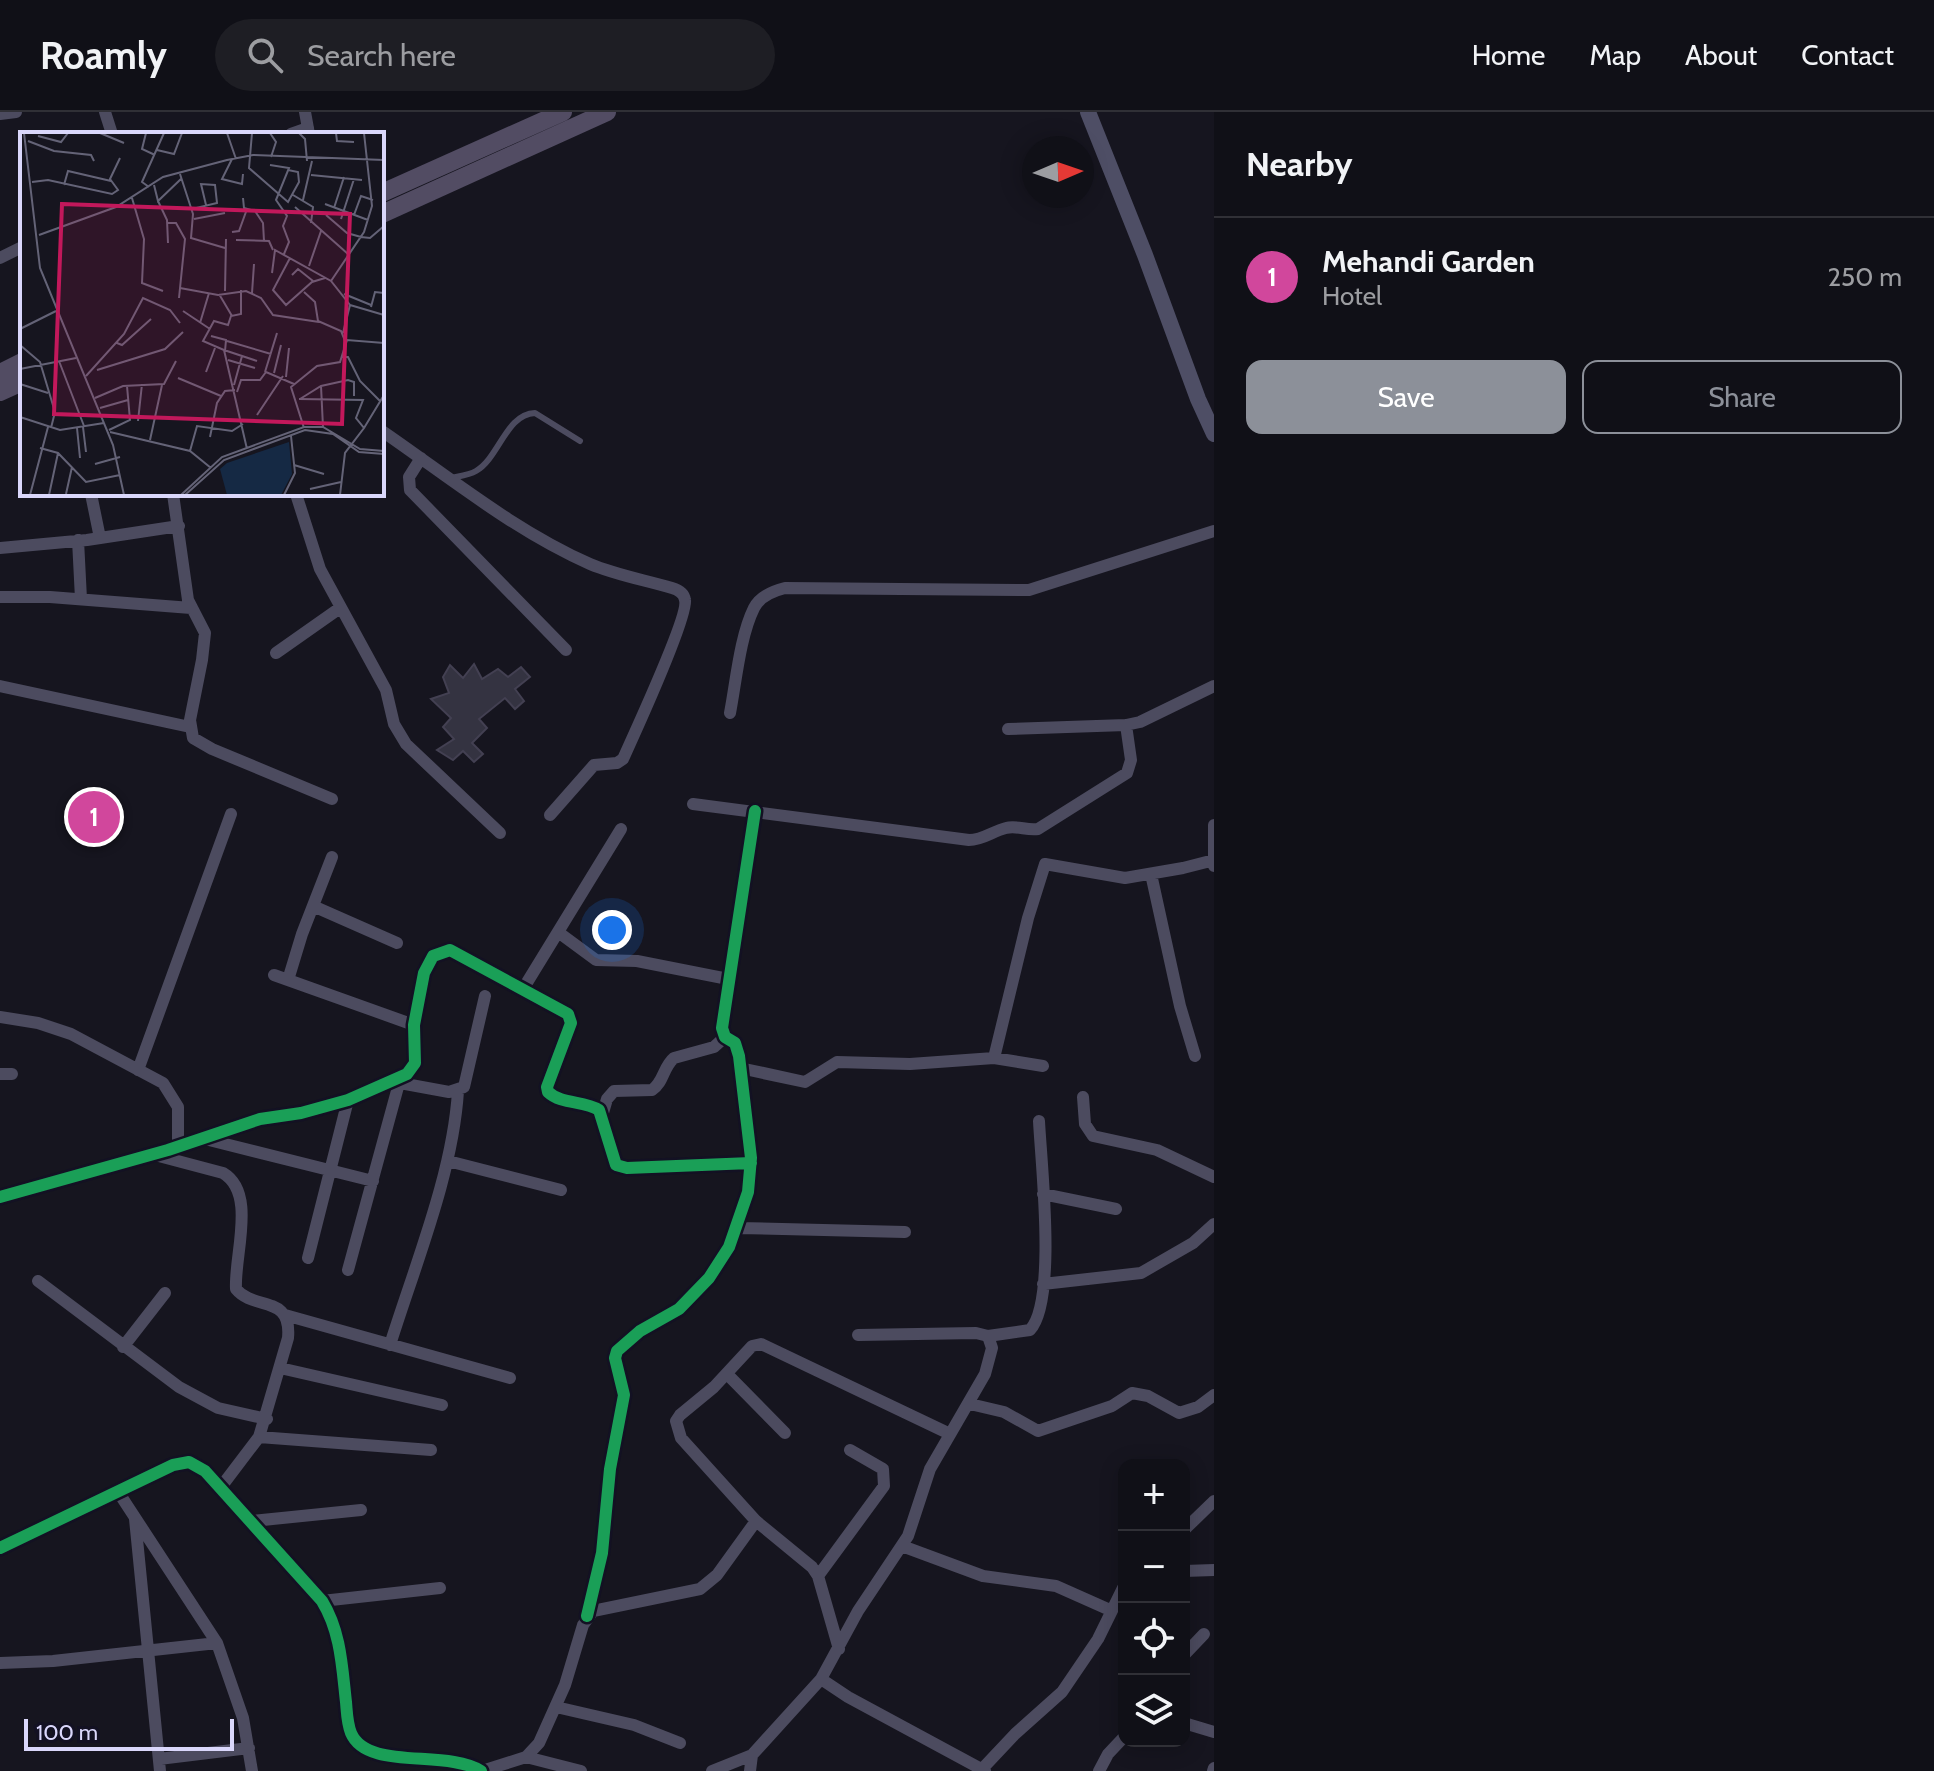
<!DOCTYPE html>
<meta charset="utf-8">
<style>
:root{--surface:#101017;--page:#1e1e24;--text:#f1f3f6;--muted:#9c9da1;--line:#303036;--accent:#8c9099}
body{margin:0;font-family:Cabin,sans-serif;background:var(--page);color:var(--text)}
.controls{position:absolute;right:24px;bottom:24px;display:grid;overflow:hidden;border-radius:16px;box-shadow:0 4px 20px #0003}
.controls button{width:72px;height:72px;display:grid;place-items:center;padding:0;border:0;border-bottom:2px solid var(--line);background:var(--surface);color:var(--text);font:40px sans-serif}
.compass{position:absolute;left:1022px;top:24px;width:72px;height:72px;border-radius:50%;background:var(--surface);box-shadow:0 4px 20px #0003;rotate:88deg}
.scale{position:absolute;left:24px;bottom:20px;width:210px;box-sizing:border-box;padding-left:8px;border:4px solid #dad7fb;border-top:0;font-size:22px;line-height:28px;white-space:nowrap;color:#dad7fb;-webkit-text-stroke:6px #131123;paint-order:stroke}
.you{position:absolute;left:612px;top:818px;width:28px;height:28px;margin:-20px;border:6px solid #fff;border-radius:50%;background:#1a73e8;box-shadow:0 0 0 12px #1a73e833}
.badge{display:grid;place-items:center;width:52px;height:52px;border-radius:50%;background:var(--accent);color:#fff;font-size:26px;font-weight:700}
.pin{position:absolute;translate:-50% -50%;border:4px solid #fff;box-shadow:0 2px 8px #0006}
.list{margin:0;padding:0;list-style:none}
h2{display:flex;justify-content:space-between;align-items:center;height:104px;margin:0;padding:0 32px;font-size:34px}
h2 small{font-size:26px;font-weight:400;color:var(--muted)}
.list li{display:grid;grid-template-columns:52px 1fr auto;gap:24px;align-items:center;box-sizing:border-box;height:120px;padding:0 32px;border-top:2px solid var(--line)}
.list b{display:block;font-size:30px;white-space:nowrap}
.list p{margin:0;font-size:26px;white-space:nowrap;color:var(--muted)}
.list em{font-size:26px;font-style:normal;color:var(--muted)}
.actions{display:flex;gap:16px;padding:24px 32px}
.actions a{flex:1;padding:18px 0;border:2px solid var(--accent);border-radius:16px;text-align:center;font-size:28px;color:var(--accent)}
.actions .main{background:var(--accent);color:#fff}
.icon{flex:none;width:44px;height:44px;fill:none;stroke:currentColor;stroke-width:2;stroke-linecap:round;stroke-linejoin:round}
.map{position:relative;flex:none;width:1214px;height:1659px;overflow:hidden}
header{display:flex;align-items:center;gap:48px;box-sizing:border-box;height:112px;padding:0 40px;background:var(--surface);border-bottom:2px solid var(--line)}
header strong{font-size:38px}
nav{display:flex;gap:44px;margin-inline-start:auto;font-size:28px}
.search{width:560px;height:72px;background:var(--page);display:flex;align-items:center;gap:20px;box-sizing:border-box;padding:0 28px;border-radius:44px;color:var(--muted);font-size:30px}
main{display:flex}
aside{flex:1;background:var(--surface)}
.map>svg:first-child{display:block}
.building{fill:#343341;stroke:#434052;stroke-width:2}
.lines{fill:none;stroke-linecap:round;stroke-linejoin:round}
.lane{stroke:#4c4b5f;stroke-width:6}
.street{stroke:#4c4b5f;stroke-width:12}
.secondary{stroke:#4e4e65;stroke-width:16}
.primary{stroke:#524c63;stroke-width:18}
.cycleway-casing{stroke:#131123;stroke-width:17}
.cycleway{stroke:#1a9f57;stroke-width:12}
.inset-road{fill:none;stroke:#646377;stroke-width:2}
.view{fill:#c2185b;fill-opacity:0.15;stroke:#c2185b;stroke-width:4}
.inset-edge{fill:none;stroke:#dad7fb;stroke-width:4}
</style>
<header>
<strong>Roamly</strong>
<div class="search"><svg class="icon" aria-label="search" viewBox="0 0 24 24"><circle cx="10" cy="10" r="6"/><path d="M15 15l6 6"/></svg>Search here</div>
<nav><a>Home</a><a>Map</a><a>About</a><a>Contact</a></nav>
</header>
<main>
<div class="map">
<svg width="1214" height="1659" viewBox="0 0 1214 1659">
<rect width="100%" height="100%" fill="#16151f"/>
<path class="building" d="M 474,552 L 482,567 L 498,557 L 508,565 L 521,555 L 530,565 L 515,577 L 524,589 L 515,597 L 505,586 L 479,607 L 487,616 L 472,631 L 483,642 L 474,650 L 463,639 L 453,648 L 437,638 L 454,627 L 443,615 L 451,606 L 431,587 L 449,581 L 443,565 L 450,553 L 463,566 Z"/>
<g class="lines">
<path class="lane" d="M 451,366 C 460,364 469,363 476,359 C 499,346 506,302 535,301 L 580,329"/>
<path class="street" d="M 105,0 L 112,22
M 305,0 L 309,22
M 0,2 L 16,0
M 291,22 L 308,16
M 0,146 L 22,135
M 382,319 C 449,365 515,419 590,452 C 616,463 645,468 672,476 C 679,478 684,481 685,488 C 689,503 633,625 623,647 L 617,651 L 594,653 L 550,703
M 421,346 L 409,365 L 410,378 L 566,538
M 91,382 L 100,426
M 173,382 L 188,488 L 205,521 L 202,548 L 190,608 L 193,626 L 212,637 L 332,687
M 296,382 L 320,457 L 386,578 L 394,612 L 406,632 L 500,721
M 78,428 L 81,487
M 0,436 L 87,428 L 179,414
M 0,485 L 50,485 L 191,496
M 276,541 L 340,496
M 0,574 L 190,615
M 730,601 C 736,570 740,524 754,496 C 760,484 773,479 785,476 L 1029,478 L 1214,419
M 1008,617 L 1126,613 L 1140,610 L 1214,574
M 693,692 L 969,728 C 983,728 993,719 1006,716 C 1017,713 1027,719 1038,717 L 1127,661 L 1131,648 L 1126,613
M 1214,713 L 1214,754
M 1151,762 L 1180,894 L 1195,944
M 313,794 L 397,831
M 558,820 L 596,848 L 637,849 L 728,867
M 274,863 L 414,913
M 288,868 L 302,822 L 332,745
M 523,877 L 621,717
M 0,905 L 38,911 L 71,922 L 163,971 L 178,995 L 178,1035
M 994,946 L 1028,806 L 1045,752 L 1125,766 L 1183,756 L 1214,748
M 740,956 L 805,970 L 837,950 L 910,952 L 994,946 L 1043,954
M 138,958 L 231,702
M 0,962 L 12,962
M 400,971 L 449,980 L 464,975 L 485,884
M 1083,985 L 1085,1012 L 1093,1024 L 1157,1038 L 1214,1065
M 602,1004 L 607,987 L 614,979 L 652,978 C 664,970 663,955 674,946 L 714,935 L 725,925
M 205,1027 L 373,1069
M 155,1043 L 223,1061 C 257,1081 234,1143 236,1177 C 254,1199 292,1182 288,1226 L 259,1325 L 221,1375
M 448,1049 L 561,1078
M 1043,1082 L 1116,1097
M 0,1085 L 168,1038 L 260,1007 L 301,1001 L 348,988 L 407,962 L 415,951 L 414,913 L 424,861 L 433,844 L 450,838 L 568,902 L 571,911 L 547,975 L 548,980 C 562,993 584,988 599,998 L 616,1053 L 627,1056 L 751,1051
M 738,1116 L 905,1120
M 308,1146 L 348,988
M 348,1158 L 401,964
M 38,1169 L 179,1275 L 218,1296 L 267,1307
M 1043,1172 L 1141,1161 L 1193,1131 L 1214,1112
M 285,1203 L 510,1266
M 988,1224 L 1030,1218 C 1057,1189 1041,1051 1039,1009
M 390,1233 C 415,1153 453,1061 458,979
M 123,1235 L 165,1181
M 280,1256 L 442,1293
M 727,1262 L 785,1321
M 970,1292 L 1004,1300 L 1038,1319 L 1112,1294 L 1132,1281 L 1148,1284 L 1179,1301 L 1198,1295 L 1214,1283
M 259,1325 L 431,1338
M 117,1378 L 217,1531 L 243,1606 L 252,1659
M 135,1407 L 160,1659
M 253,1409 L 361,1398
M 1184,1418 L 1214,1389
M 902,1434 L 983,1464 L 1056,1474 L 1110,1498
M 0,1436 L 173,1353 L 189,1350 L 205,1359 L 322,1489 C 341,1520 342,1555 346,1590 C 347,1601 347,1611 351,1621 C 367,1659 446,1637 481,1659
M 1184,1459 L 1214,1458
M 818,1464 L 884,1374 L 883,1357 L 850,1338
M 322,1489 L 440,1476
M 587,1504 L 602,1441 L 610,1357 L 624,1283 L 615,1246 L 617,1239 L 640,1219 L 679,1197 L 709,1166 L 729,1135 L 748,1080 L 751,1046 L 739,944 L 735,931 L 725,925 L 722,916 L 755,699
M 839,1537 L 818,1464 L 812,1455 L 756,1409 L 681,1326 L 676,1309 L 680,1303 L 714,1275 L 752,1234 L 761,1232 L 950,1322
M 1184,1543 L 1204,1522
M 0,1551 L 53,1549 L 217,1531
M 821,1567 L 848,1585 L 985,1659
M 556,1595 L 634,1613 L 680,1631
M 1184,1611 L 1214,1620
M 526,1645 L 581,1659
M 159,1647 L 249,1636
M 982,1657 L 1015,1622 L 1062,1580 L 1098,1527 L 1124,1474
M 482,1659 L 526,1645 L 539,1631 L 565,1573 L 583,1513 L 593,1499 L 700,1477 L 717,1463 L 756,1409
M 712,1659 L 752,1643 L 821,1567 L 858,1499 L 908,1424 L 930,1357 L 985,1262 L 992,1236 L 988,1224 L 976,1221 L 858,1223
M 750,1659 L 752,1643
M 1099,1659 L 1108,1642 L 1124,1625
M 1213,1659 L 1214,1656"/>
<path class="secondary" d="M 1088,0 L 1145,143 L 1198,287 L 1214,322"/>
<path class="primary" d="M 382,81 L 563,0
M 382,102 L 607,0
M 0,261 L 22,250
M 0,280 L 22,270"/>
<g class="cycleway-casing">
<path id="cycleway" d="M 0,1085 L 168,1038 L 260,1007 L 301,1001 L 348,988 L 407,962 L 415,951 L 414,913 L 424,861 L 433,844 L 450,838 L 568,902 L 571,911 L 547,975 L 548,980 C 562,993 584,988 599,998 L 616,1053 L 627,1056 L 751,1051
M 0,1436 L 173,1353 L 189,1350 L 205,1359 L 322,1489 C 341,1520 342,1555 346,1590 C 347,1601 347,1611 351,1621 C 367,1659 446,1637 481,1659
M 587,1504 L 602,1441 L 610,1357 L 624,1283 L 615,1246 L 617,1239 L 640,1219 L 679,1197 L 709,1166 L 729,1135 L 748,1080 L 751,1046 L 739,944 L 735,931 L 725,925 L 722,916 L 755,699"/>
</g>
<use href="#cycleway" class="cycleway"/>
</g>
<g transform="translate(20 20)">
<rect width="364" height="364" fill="#16151f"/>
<path d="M 269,310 L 272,342 L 261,363 L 207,363 L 200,337 L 207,331 Z" fill="#152944"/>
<path class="inset-road" d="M 4,1 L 20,136 L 93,313 L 104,363M 80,1 L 104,11M 126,1 L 122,17 L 135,23M 207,1 L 216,27M 232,1 L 229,36 L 268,70 L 279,50 L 278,40 L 268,38M 250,1 L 256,10 L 251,25M 279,1 L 285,7 L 287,29M 316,1 L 317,9 L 334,10M 18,4 L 41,10 L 48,1M 8,9 L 34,19 L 71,23 L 74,29M 137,18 L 154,22 L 162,1M 212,27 L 202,47 L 222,52 L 223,42M 250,33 L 269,36 L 256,68 L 267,84 L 263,94 L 269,110 L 264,122M 160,42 L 173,82 L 171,106 L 205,116M 291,43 L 342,48M 12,50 L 28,48 L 92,62 L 98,58 L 90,47 L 100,26M 44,53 L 48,39 L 91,49M 134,53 L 138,69 L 162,46M 129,55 L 122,50 L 144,1M 273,63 L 293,75 L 291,91M 112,66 L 124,107 L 122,151 L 143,159M 223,66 L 224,76 L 235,79 L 243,91 L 244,109M 283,68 L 292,29M 138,69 L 147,88 L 148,111M 305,72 L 348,88M 150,75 L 172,77 L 197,71 L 195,53 L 181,52 L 186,73M 275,75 L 328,122M 314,76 L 324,45M 306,83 L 327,101 L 341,105 L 350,106 L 364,94M 334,83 L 341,64 L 353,68M 174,87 L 205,81M 321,87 L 334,47M 148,91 L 156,91 L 165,107 L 159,166M 212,100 L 219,99 L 227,77M 19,103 L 96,75 L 143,45 L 207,28 L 233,23 L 364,28M 216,108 L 249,109 L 253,118M 270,126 L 253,158 L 266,173 L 292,150 L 305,146M 289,134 L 301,99M 252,141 L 255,118 L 311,149 L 330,173 L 323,201M 272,143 L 278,137 L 293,149M 311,149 L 344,100 L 352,74 L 344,1M 160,156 L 198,163 L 226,159 L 241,166 L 253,183 L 299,190M 221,158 L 221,182 L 211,184 L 208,193 L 194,189 L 183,209 L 204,218 L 227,317M 205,159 L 206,107M 284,160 L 295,170 L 298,189 L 321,199 L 325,209M 232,161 L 234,132M 199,162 L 212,184M 324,162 L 351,173M 330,173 L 364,183M 351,175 L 355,160 L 364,161M 163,179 L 190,197M 180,191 L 189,161M 0,197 L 36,179M 191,204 L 206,208 L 205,219M 207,209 L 251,222M 97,211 L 102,213 L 131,187M 0,213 L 20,230 L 35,280 L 31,296M 204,218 L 237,229M 322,225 L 328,225 L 340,249 L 360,269M 208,228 L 235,236M 39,229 L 64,294M 0,237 L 56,226M 77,238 L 145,217 L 163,200M 186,240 L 195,216M 245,240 L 257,201M 254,241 L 261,213M 66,244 L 104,202 L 123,166 L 150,178 L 160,191M 266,245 L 269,216M 158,246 L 201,264M 0,252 L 28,261M 214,253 L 222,224M 301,254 L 303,295M 217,260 L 221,248 L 240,248 L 246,240 L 274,252M 75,266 L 103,254 L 144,252 L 156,229M 279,267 L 343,268 L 336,286 L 344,296 L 325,321 L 320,363M 280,267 L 301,254 L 328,248 L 334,250 L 334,264M 80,276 L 108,268M 237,283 L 263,244M 0,285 L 40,298 L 84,291M 118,289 L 122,252M 63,295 L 66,320M 57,296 L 60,326M 284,296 L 271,255 L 297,234 L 320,230 L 327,208 L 364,211M 344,296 L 364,263M 89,298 L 110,288 L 107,254M 90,300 L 170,319 L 191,336M 190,305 L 197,271 L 205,259 L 215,258M 130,308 L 142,253M 20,316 L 38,321 L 66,350 L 100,343M 170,319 L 177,294 L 212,299 L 223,292M 75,332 L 100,325M 274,333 L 304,342M 290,357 L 321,350M 46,362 L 52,335M 10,363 L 28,295M 29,363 L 38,321M 161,363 L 202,325 L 284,295 L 303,295 L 340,317 L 364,319M 165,363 L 204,328 L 285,298 L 313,302 L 339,320 L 364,322M 264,363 L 275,341 L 271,304"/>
<path class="view" d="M 42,72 L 330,82 L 322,292 L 34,282 Z"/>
<rect width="364" height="364" class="inset-edge"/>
</g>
</svg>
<div class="controls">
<button>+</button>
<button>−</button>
<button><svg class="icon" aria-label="locate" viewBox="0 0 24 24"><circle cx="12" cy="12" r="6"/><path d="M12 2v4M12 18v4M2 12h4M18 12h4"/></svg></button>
<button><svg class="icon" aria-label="layers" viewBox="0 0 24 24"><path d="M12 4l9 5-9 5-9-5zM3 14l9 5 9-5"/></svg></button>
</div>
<svg class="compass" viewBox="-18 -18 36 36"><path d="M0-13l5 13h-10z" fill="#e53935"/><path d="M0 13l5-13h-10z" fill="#9c9da1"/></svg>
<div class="scale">100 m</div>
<div class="you"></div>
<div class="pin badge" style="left:94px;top:705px;background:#d1479c">1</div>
</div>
<aside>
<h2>Nearby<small></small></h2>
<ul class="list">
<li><span class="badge" style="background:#d1479c">1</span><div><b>Mehandi Garden</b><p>Hotel</p></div><em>250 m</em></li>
</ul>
<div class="actions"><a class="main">Save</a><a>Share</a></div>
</aside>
</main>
